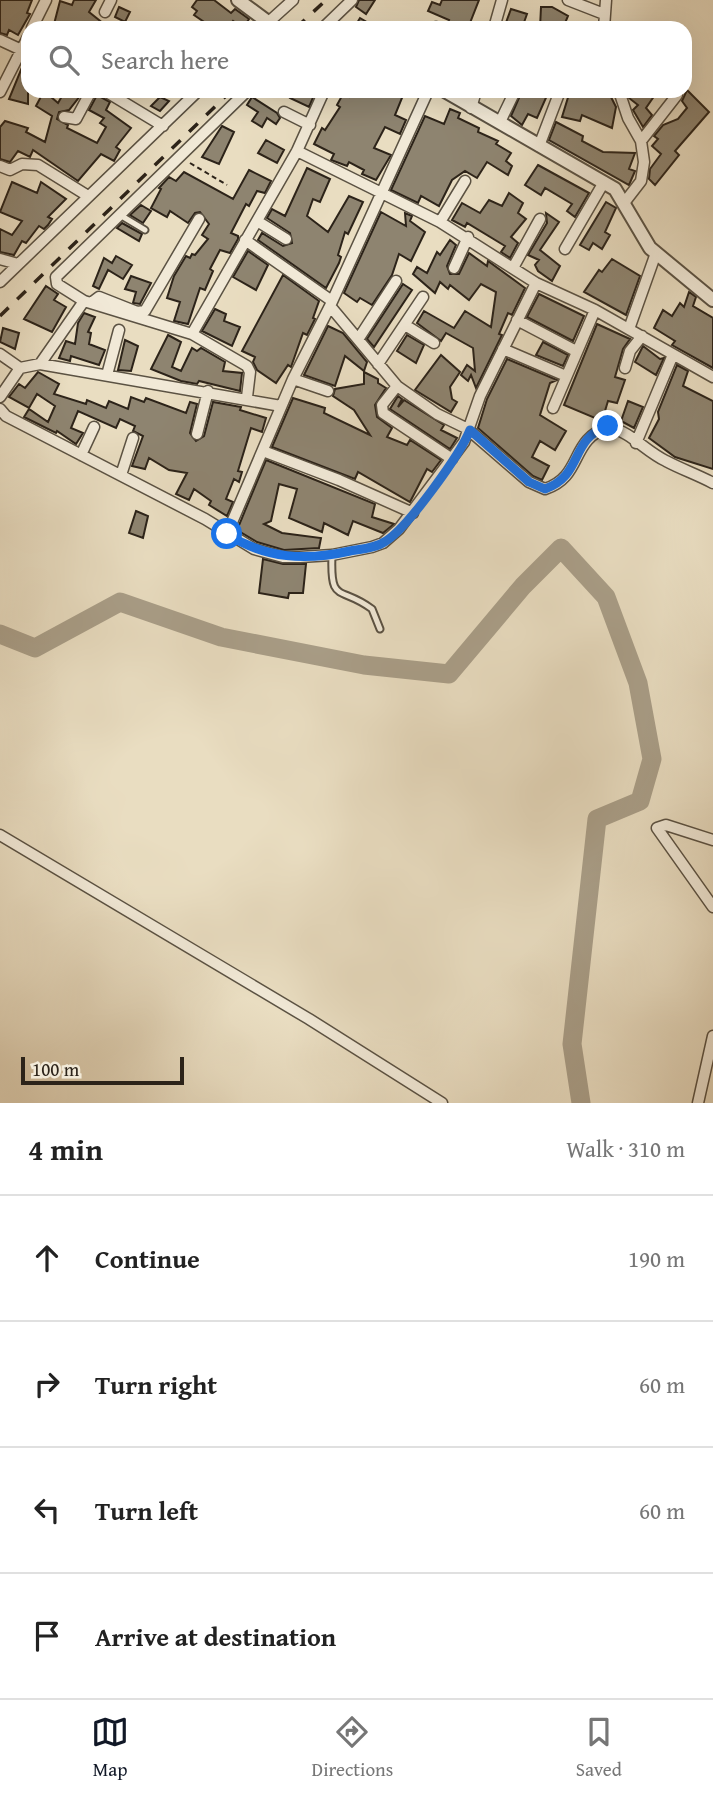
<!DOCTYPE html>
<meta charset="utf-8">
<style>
:root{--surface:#fff;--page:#f6f6f6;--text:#222;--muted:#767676;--line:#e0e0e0;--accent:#111827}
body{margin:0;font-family:"Gentium Book Plus",serif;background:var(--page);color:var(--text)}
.scale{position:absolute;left:21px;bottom:18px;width:163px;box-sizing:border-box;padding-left:7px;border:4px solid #2c2319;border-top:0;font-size:19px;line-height:24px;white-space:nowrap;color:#2c2319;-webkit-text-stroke:5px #f1e9d7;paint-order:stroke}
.stop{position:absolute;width:21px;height:21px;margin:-16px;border:5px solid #1a73e8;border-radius:50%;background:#fff}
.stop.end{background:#1a73e8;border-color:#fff;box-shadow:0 2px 7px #0008}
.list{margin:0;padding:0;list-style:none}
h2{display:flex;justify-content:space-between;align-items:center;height:91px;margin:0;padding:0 28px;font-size:30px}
h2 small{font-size:23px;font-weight:400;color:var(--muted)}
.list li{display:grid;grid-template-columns:46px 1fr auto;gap:21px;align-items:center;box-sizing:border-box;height:126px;padding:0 28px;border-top:2px solid var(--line)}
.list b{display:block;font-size:26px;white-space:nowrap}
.list em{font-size:23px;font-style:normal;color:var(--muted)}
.icon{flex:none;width:38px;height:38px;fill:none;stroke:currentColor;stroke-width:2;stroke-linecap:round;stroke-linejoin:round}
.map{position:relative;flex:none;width:713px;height:1103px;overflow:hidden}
.search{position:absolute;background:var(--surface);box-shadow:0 7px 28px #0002;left:21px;right:21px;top:21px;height:77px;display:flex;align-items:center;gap:18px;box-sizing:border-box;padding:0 24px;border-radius:21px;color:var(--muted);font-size:26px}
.sheet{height:595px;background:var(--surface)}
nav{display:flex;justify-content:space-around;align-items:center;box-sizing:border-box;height:98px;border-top:2px solid var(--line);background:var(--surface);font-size:19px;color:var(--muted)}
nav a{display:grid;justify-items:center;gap:4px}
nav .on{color:var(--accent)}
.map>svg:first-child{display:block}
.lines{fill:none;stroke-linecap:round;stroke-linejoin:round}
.river{stroke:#a99e88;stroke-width:19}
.building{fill:#8e8470;stroke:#2c2319;stroke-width:2}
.service-casing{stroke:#5b5243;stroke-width:9}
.minor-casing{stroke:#5b5243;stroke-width:13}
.tertiary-casing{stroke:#5b5243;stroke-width:16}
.path{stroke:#2c2319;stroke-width:2;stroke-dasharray:5 3.5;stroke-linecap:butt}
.service{stroke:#f1e9d7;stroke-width:5}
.minor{stroke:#f1e9d7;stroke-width:10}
.tertiary{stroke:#f1e9d7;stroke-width:12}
.rail{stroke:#2c2319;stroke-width:3.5;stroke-dasharray:12 12;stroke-linecap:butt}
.route{stroke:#1a73e8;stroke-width:9}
</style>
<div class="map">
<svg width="713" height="1103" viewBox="0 0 713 1103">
<rect width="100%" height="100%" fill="#e9ddc1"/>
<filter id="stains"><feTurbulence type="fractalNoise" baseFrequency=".00286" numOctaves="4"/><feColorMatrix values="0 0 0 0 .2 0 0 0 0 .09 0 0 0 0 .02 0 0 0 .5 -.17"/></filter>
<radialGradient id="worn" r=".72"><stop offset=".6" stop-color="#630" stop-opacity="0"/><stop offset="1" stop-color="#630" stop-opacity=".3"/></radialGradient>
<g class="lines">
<path class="river" d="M 0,634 L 35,648 L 120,602 L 221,637 L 364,665 L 449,674 L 523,586 L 561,548 L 606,597 L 638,683 L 652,759 L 640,801 L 597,819 L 572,1044 L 581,1103"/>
</g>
<path class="building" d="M 0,0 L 32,0 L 27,13 L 30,14 L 18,35 L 9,30 L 7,35 L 0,33 Z
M 74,0 L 96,0 L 89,12 L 109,28 L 53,28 L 60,1 L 72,5 Z
M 197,0 L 214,0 L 231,13 L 235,9 L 249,19 L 243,28 L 233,21 L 228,28 L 213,28 L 194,15 L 197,11 L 192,7 Z
M 359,0 L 375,0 L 366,14 L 356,7 Z
M 442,0 L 479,0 L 468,28 L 445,28 L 449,20 L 428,11 L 432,2 L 440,5 Z
M 119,7 L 130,12 L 125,22 L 115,17 Z
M 541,7 L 552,7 L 568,16 L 563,28 L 540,28 Z
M 511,9 L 527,14 L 522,28 L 504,28 Z
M 360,18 L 377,28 L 354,28 Z
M 25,60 L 28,60 L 28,104 L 9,99 Z
M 687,90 L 709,112 L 675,151 L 679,155 L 655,185 L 649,179 L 650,169 L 661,154 L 652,146 L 658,139 L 654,136 L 663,125 L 678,119 L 687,108 L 682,101 Z
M 44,91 L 58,103 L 65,91 L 80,96 L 69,110 L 59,112 L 57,119 L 68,125 L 67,128 L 97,143 L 106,127 L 100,123 L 104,118 L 89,110 L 97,95 L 110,102 L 106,110 L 131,128 L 116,147 L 120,150 L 114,161 L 101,154 L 78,181 L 33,150 L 30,157 L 18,151 L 10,162 L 0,159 L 0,127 L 5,121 L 28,128 L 26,132 L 45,142 L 52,116 L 36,106 Z
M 293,91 L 315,93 L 309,107 L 290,98 Z
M 352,91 L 404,93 L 395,115 L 406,120 L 400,134 L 385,127 L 374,148 L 391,155 L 376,180 L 362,174 L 364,170 L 349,162 L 347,166 L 331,160 L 334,154 L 314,144 L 322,128 L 325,130 L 340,107 L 337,105 L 343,94 L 349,97 Z
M 522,91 L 549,91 L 537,118 L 528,114 L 522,125 L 511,116 Z
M 570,91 L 608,91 L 616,107 L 612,128 L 582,115 L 580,121 L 562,117 Z
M 627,91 L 657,92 L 646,108 L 652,115 L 643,127 L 633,110 L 638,105 L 629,98 Z
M 160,97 L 169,101 L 160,111 L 151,106 Z
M 252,97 L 277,113 L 280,118 L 276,124 L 267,118 L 262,127 L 252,121 L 258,112 L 247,105 Z
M 450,109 L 460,113 L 458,118 L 479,128 L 478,132 L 498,141 L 496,144 L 511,153 L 506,161 L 512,166 L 508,175 L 487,162 L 477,178 L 465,171 L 452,180 L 439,206 L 421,196 L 418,203 L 391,190 L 425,116 L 444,124 Z
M 556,122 L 583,136 L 582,141 L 603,152 L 635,153 L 629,169 L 635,171 L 629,185 L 549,140 Z
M 222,126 L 234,132 L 219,164 L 202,157 Z
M 266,140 L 284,150 L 277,163 L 258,153 Z
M 538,165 L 589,193 L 575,217 L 567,211 L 572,204 L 545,188 L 541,195 L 525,185 Z
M 307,168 L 330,179 L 320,202 L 313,199 L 307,216 L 328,232 L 349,196 L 363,202 L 348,234 L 345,232 L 338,255 L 341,257 L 339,263 L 326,288 L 258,240 L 262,233 L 283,246 L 292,243 L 290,233 L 267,218 L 272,209 L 285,216 Z
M 249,170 L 271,181 L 265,193 L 257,191 L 249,206 L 246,204 L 231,233 L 238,236 L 238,239 L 230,253 L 220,250 L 210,269 L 213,271 L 205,290 L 200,288 L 188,324 L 174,321 L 180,302 L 167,298 L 174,276 L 186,256 L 190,258 L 192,254 L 195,255 L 208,239 L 202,235 L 209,224 L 200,212 L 195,213 L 188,223 L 170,211 L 167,217 L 151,208 L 161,189 L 159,188 L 169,177 L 176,181 L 184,172 L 233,199 Z
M 12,182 L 37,193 L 41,182 L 66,199 L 48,217 L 52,219 L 48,225 L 44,229 L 39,226 L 26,243 L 22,241 L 14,255 L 0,252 L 0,229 L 12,235 L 22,221 L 0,212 Z
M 509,193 L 523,203 L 518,213 L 526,219 L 511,237 L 518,243 L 510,258 L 501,252 L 505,246 L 467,223 L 465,227 L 452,220 L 462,203 L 480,213 L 489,200 L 502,206 Z
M 606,202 L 616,208 L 605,232 L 610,235 L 602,249 L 593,243 L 589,250 L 580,245 Z
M 141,205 L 151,211 L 143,223 L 130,215 Z
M 381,212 L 406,226 L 405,213 L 412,216 L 410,221 L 425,232 L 411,261 L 399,254 L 392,275 L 372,305 L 360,298 L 357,302 L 344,293 Z
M 546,213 L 559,222 L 540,250 L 560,266 L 552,281 L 538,271 L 535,265 L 539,260 L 528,255 L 547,223 Z
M 122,223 L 142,234 L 139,241 L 117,228 Z
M 450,240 L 456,245 L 447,266 L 450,274 L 459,274 L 469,253 L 487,266 L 488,261 L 525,288 L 512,315 L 508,313 L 499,334 L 502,335 L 476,388 L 471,375 L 468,381 L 461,375 L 467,365 L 475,371 L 473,348 L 446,333 L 441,341 L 417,323 L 424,311 L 454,328 L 465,311 L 491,327 L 496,292 L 481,284 L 469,300 L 450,285 L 448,289 L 440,282 L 435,293 L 413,274 L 417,267 L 427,273 L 437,252 L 440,255 Z
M 248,251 L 268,265 L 256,290 L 233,277 Z
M 116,256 L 132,265 L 123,279 L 108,270 L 99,289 L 93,286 L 104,258 L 112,263 Z
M 612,259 L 640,276 L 626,315 L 584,292 L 599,270 L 602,272 Z
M 283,275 L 319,301 L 313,318 L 315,319 L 307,335 L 303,333 L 291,367 L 288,365 L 276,383 L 257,370 L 253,362 L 255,357 L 242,351 Z
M 131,276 L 151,283 L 140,304 L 133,303 L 136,292 L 125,289 Z
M 403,284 L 412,290 L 374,347 L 367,339 Z
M 46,286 L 58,294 L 54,300 L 66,307 L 52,332 L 24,319 Z
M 689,292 L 696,297 L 693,306 L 713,318 L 713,368 L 672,345 L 675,341 L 654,328 L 663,310 L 672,316 L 680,303 L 684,307 Z
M 539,294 L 584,316 L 573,341 L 527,317 Z
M 215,309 L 226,314 L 224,321 L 240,327 L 232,346 L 202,331 Z
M 84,313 L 95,317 L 88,332 L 91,333 L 89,344 L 105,350 L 99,365 L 71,356 L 70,361 L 59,358 L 66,341 L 75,344 L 78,323 Z
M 597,324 L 630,339 L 623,349 L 615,377 L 625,380 L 617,403 L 608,401 L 602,421 L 564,405 Z
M 328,326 L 343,333 L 367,362 L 364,371 L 345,356 L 335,386 L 304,375 Z
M 3,328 L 19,333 L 15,349 L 0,342 Z
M 168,335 L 181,342 L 172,367 L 181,371 L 192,348 L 197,351 L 201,348 L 225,362 L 223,371 L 242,373 L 240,391 L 199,381 L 197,384 L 181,381 L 151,369 Z
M 407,335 L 424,345 L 416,363 L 397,351 Z
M 125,340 L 138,346 L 131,371 L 118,370 Z
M 543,342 L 568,355 L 563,366 L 536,355 Z
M 643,346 L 660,359 L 664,358 L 656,375 L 635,362 Z
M 441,355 L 460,372 L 450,387 L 452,399 L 457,402 L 451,412 L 415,390 Z
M 507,359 L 557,380 L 550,383 L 540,415 L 566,431 L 555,450 L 540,441 L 532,457 L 549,466 L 542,480 L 533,476 L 478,428 L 487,399 Z
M 677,365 L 688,371 L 683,386 L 713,401 L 713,469 L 675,457 L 649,438 L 659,419 L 658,412 Z
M 38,372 L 59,384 L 54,394 L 86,404 L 87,400 L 106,408 L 109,401 L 128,409 L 131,397 L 144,402 L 146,398 L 186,413 L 190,402 L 197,404 L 190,433 L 196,441 L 204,436 L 213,402 L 241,407 L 240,410 L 266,418 L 262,432 L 251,428 L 238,471 L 242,472 L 239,482 L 234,479 L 226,499 L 233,502 L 227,516 L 209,505 L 211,501 L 194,489 L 189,500 L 176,494 L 187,473 L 169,470 L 149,458 L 145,469 L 132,466 L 143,436 L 133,431 L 135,426 L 120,419 L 116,428 L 78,411 L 71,428 L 83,433 L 76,444 L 57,431 L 56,433 L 24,417 L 29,409 L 48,422 L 55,406 L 37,394 L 29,408 L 9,397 L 19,384 L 25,388 Z
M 364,372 L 378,379 L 378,383 L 386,388 L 375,405 L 377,417 L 392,428 L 387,437 L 407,445 L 410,440 L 441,460 L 432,472 L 427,469 L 410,502 L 358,472 L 355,479 L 272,447 L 293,398 L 325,408 L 324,413 L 370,435 L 354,410 L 333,396 L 335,389 L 364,384 Z
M 398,396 L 402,399 L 398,407 L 404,400 L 444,425 L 441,430 L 457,438 L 450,449 L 390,409 Z
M 628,401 L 643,407 L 634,428 L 621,421 Z
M 266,460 L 375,504 L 372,517 L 394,524 L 383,533 L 353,521 L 348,535 L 324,523 L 322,532 L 289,518 L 297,489 L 279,484 L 271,521 L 264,524 L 282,533 L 321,538 L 319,548 L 284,550 L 257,542 L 237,530 Z
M 136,511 L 148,516 L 143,538 L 129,533 Z
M 263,559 L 283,564 L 306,564 L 303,593 L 289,593 L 288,598 L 259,593 Z"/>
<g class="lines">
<g class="service-casing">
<path id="service" d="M 120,215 L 145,230
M 332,555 C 330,605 340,585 372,609 L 380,629"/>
</g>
<g class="minor-casing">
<path id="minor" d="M 568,0 L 604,14
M 105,12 L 111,0
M 32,28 L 46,0
M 262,28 L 293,0
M 323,28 L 352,0
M 435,28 L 436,27
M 494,28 L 502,0
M 604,28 L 606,0
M 0,40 L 28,53
M 105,91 L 163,126
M 247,91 L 56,277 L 57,284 L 84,301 L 192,334 L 297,151 L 324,91
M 619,91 L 628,118 L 641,141 L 644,162 L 641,181 L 624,203
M 0,92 L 28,37
M 471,108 L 476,91
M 284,112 L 310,125
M 64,117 L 76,119 L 91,91
M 500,122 L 515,91
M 641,141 L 677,95
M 539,146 L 560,91
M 297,151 L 440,222 L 536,283 L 595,310 L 713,377
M 0,166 L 10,170 L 22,164 L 38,165 L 88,196
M 257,221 L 286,239
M 440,222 L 465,181
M 245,240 L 332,301
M 565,249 L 604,182
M 0,259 L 18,264
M 514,266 L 540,219
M 454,268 L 468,237
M 0,282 L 198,91
M 91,303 L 99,297 L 137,312 L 145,311 L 199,219
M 330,306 L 397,386 L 437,414 L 468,429
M 517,320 L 576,351
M 405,325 L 434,343
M 629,329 L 656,253
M 192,334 L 247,366 L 250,372 L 247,397
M 359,338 L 396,281
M 503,349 L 566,376
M 0,354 L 20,368
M 40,364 L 84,301
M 378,364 L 423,297
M 625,368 L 630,351 L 642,336
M 107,375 L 119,330
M 293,379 L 328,391
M 397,386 L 382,405 L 383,413 L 452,459
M 0,397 L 20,368 L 40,364 L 281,406
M 553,408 L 595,310
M 0,409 L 6,416 L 205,519 L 254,549 L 283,557 L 300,557 L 332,555 L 372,547 L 383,543 L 399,529 L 464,442 L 480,396 L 536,283
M 470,431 L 529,482 L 545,489 C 584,476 569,439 609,427 C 631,432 645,451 666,461 C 681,469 698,475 713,483
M 197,434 L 208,391
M 636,443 L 672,357
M 263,451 L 339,480 L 413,513
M 81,455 L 94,427
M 121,475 L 133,438
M 227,534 L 293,379 L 330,306 L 428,91
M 0,835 L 309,1019 L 442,1103
M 713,840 L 666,825 L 657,828 L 713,907
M 698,1103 L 713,1036"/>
</g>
<g class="tertiary-casing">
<path id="tertiary" d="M 238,0 L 276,28
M 445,91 L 615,189 L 650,248 L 713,300"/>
</g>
<path class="path" d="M 190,163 L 227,185"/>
<use href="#service" class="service"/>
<use href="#minor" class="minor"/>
<use href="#tertiary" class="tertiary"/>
<path class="rail" d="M 296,28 L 326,0
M 0,316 L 231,91"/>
</g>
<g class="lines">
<path class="route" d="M 227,534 C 266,559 306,561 350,551 C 362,549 376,548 386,541 C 408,527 460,455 470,430 L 529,482 L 545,489 C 584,475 569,439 608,426"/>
</g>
<rect width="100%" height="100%" filter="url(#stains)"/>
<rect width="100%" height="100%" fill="url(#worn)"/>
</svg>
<div class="scale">100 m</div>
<div class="stop" style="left:227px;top:534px"></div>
<div class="stop end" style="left:608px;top:426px"></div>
<div class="search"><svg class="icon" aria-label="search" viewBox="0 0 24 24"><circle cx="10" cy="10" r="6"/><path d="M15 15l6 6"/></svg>Search here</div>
</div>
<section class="sheet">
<h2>4 min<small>Walk · 310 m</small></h2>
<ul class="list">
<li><svg class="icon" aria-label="ahead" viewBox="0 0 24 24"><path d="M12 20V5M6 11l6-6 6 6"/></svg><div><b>Continue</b></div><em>190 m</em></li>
<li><svg class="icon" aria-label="right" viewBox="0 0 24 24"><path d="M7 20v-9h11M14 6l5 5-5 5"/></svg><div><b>Turn right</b></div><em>60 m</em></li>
<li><svg class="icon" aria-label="left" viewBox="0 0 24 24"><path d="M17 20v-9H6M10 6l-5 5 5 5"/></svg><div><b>Turn left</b></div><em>60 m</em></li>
<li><svg class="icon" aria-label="arrive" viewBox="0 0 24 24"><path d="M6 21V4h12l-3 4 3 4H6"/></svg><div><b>Arrive at destination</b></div></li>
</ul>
</section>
<nav>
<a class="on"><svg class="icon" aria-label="map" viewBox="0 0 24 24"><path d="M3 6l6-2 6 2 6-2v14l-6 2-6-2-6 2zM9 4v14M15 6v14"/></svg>Map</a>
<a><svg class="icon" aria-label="directions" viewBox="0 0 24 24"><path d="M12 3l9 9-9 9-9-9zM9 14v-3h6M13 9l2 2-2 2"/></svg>Directions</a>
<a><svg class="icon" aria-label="saved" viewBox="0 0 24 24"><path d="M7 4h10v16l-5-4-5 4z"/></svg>Saved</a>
</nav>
